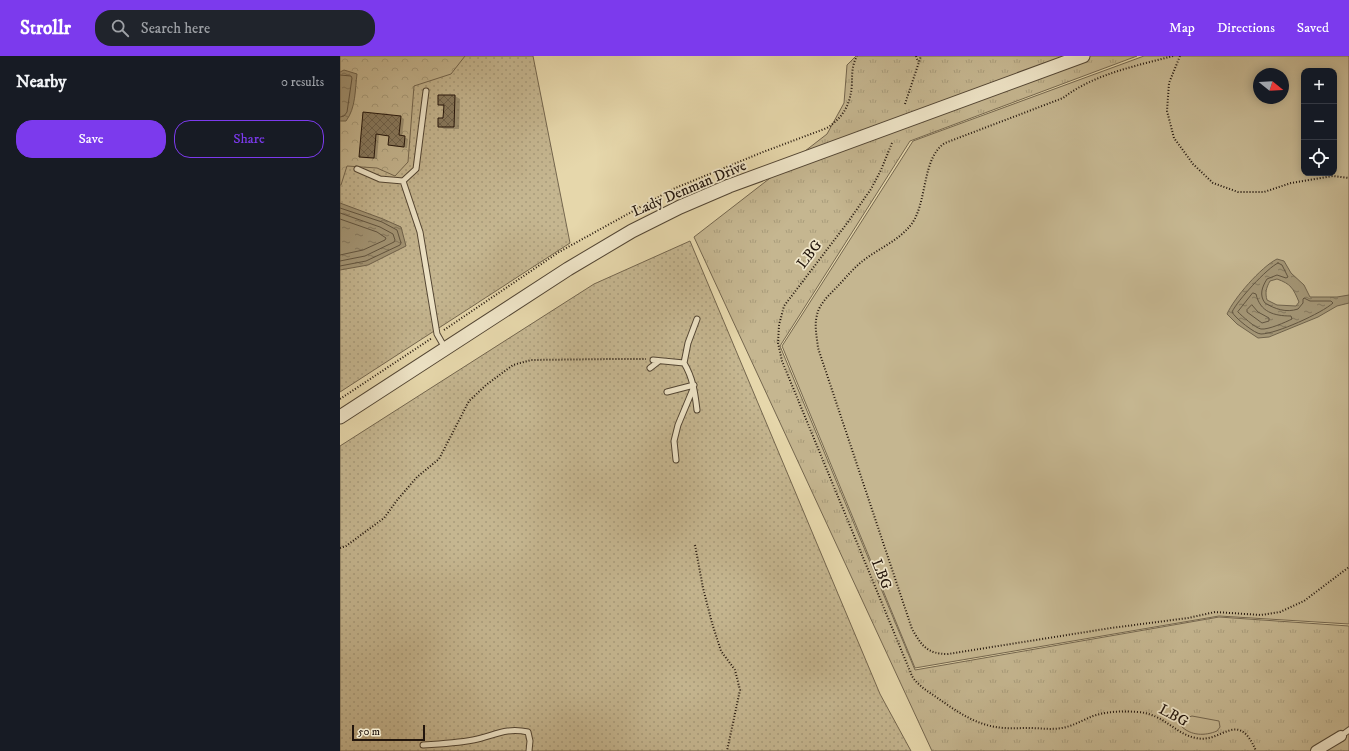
<!DOCTYPE html>
<meta charset="utf-8">
<style>
:root{--surface:#171b24;--page:#20242c;--text:#f1f3f6;--muted:#9ea1a6;--line:#363941;--accent:#7c3aed}
body{margin:0;font-family:"IM FELL DW Pica",serif;background:var(--page);color:var(--text)}
.controls{position:absolute;right:12px;top:12px;display:grid;overflow:hidden;border-radius:8px;box-shadow:0 2px 10px #0003}
.controls button{width:36px;height:36px;display:grid;place-items:center;padding:0;border:0;border-bottom:1px solid var(--line);background:var(--surface);color:var(--text);font:20px sans-serif}
.compass{position:absolute;left:913px;top:12px;width:36px;height:36px;border-radius:50%;background:var(--surface);box-shadow:0 2px 10px #0003;rotate:108deg}
.scale{position:absolute;left:12px;bottom:10px;width:73px;box-sizing:border-box;padding-left:4px;border:2px solid #22150c;border-top:0;font-size:11px;line-height:14px;white-space:nowrap;color:#22150c;-webkit-text-stroke:3px #efe5c8;paint-order:stroke}
.list{margin:0;padding:0;list-style:none}
h2{display:flex;justify-content:space-between;align-items:center;height:52px;margin:0;padding:0 16px;font-size:17px}
h2 small{font-size:13px;font-weight:400;color:var(--muted)}
.actions{display:flex;gap:8px;padding:12px 16px}
.actions a{flex:1;padding:9px 0;border:1px solid var(--accent);border-radius:16px;text-align:center;font-size:14px;color:var(--accent)}
.actions .main{background:var(--accent);color:#fff}
.icon{flex:none;width:22px;height:22px;fill:none;stroke:currentColor;stroke-width:2;stroke-linecap:round;stroke-linejoin:round}
.map{position:relative;flex:none;width:1009px;height:695px;overflow:hidden}
header{display:flex;align-items:center;gap:24px;box-sizing:border-box;height:56px;padding:0 20px;background:var(--accent);color:#fff}
header strong{font-size:19px}
nav{display:flex;gap:22px;margin-inline-start:auto;font-size:14px}
.search{width:280px;height:36px;background:var(--page);display:flex;align-items:center;gap:10px;box-sizing:border-box;padding:0 14px;border-radius:16px;color:var(--muted);font-size:15px}
main{display:flex}
aside{flex:1;background:var(--surface)}
.map>svg:first-child{display:block}
.grass{fill:url(#grass-dots);stroke:#74664e}
.forest{fill:url(#forest-crowns);stroke:#74664e}
.park{fill:url(#park-tufts);stroke:#74664e}
.garden{fill:#c5b690;stroke:#74664e;fill-rule:evenodd}
.water{fill:url(#water-ripples);stroke:#6f624b;fill-rule:evenodd}
.shadow{fill:#0003}
.lines{fill:none;stroke-linecap:round;stroke-linejoin:round}
.shore{stroke:#625540;stroke-width:1}
.building{fill:url(#building-cross-hatch);stroke:#22150c}
.service-casing{stroke:#534634;stroke-width:7}
.minor-casing{stroke:#534634;stroke-width:12}
.tertiary-casing{stroke:#534634;stroke-width:15}
.path{stroke:#22150c;stroke-width:2;stroke-dasharray:1 2;stroke-linecap:butt}
.service{stroke:#efe5c8;stroke-width:5}
.minor{stroke:#efe5c8;stroke-width:10}
.tertiary{stroke:#efe5c8;stroke-width:13}
.labels{text-anchor:middle;stroke-width:3.5;stroke-linejoin:round;paint-order:stroke}
.street-label{font-size:15px;fill:#22150c;stroke:#efe5c8}
</style>
<header>
<strong>Strollr</strong>
<div class="search"><svg class="icon" aria-label="search" viewBox="0 0 24 24"><circle cx="10" cy="10" r="6"/><path d="M15 15l6 6"/></svg>Search here</div>
<nav><a>Map</a><a>Directions</a><a>Saved</a></nav>
</header>
<main>
<aside>
<h2>Nearby<small>0 results</small></h2>
<ul class="list">
</ul>
<div class="actions"><a class="main">Save</a><a>Share</a></div>
</aside>
<div class="map">
<svg width="1009" height="695" viewBox="0 0 1009 695">
<defs>
<pattern id="grass-dots" width="8" height="8" patternUnits="userSpaceOnUse"><rect width="8" height="8" fill="#c5b690"/><path d="M2 2h.1M6 6h.1" fill="none" stroke="#a99c7b" stroke-width="1.8" stroke-linecap="round"/></pattern>
<pattern id="forest-crowns" width="20" height="18" patternUnits="userSpaceOnUse"><rect width="20" height="18" fill="#c5b690"/><path d="M2 6a3 3 0 1 1 6 0M12 15a3 3 0 1 1 6 0" fill="none" stroke="#a99c7b"/></pattern>
<pattern id="park-tufts" width="24" height="20" patternUnits="userSpaceOnUse"><rect width="24" height="20" fill="#c5b690"/><path d="M3 7l-1-3M5 7V3M7 7l1-3M15 17l-1-3M17 17v-4M19 17l1-3" fill="none" stroke="#a99c7b"/></pattern>
<pattern id="water-ripples" width="26" height="14" patternUnits="userSpaceOnUse"><rect width="26" height="14" fill="#a39575"/><path d="M2 4q2-2 4 0t4 0M15 11q2-2 4 0t4 0" fill="none" stroke="#84785e"/></pattern>
<pattern id="building-cross-hatch" width="8" height="8" patternUnits="userSpaceOnUse"><rect width="8" height="8" fill="#887a5f"/><path d="M0 0l8 8M0 8l8-8" fill="none" stroke="#6f634d"/></pattern>
</defs>
<rect width="100%" height="100%" fill="#e6d7ab"/>
<filter id="stains"><feTurbulence type="fractalNoise" baseFrequency=".005" numOctaves="4"/><feColorMatrix values="0 0 0 0 .2 0 0 0 0 .09 0 0 0 0 .02 0 0 0 .5 -.17"/></filter>
<radialGradient id="worn" r=".72"><stop offset=".6" stop-color="#630" stop-opacity="0"/><stop offset="1" stop-color="#630" stop-opacity=".3"/></radialGradient>
<path class="grass" d="M 0,0 L 193,0 L 230,187 L 0,336 Z
M 350,185 L 540,638 L 571,695 L 0,695 L 0,390 L 254,228 Z"/>
<path class="forest" d="M 0,0 L 125,0 L 111,18 L 74,30 L 68,106 L 55,120 L 37,112 L 7,110 L 1,129 L 0,129 Z"/>
<path class="park" d="M 516,0 L 797,0 L 570,85 L 440,290 L 575,614 L 879,561 L 1009,570 L 1009,695 L 592,695 L 354,181 L 487,78 L 504,47 L 507,9 Z"/>
<path class="garden" d="M 804,0 L 1009,0 L 1009,568 L 879,560 L 575,612 L 442,290 L 573,85 ZM 964,15 L 994,15 L 994,117 L 964,117 ZM 919,18 L 943,18 L 943,42 L 919,42 Z
M 852,660 L 879,665 L 880,671 L 877,675 C 865,680 851,680 841,670 C 842,663 846,662 852,660 Z"/>
<path class="water" d="M 4,14 L 17,18 C 15,33 16,52 6,65 L 0,65 L 0,16 Z
M 0,147 L 43,163 L 61,171 L 66,190 L 28,209 L 0,214 Z
M 937,203 L 944,205 L 951,217 L 964,229 L 970,241 L 997,241 L 1009,239 L 1009,247 L 997,250 L 978,261 L 929,281 L 918,282 L 897,268 L 887,258 C 894,242 921,211 937,203 ZM 937,223 C 951,228 953,232 959,246 L 956,250 L 937,249 L 927,244 C 925,237 926,232 930,225 Z"/>
<path class="shadow" d="M 115,40 L 120,43 L 119,73 L 104,73 L 99,70 L 104,63 L 105,52 L 99,48 Z
M 24,57 L 61,61 L 64,63 L 62,80 L 68,83 L 67,92 L 52,90 L 49,88 L 49,80 L 39,79 L 37,103 L 23,102 L 20,100 Z"/>
<g class="lines">
<path class="shore" d="M 0,19 L 11,20 L 12,22 L 7,56 L 4,60 L 0,61
M 0,152 L 42,166 L 57,174 L 61,187 L 60,189 L 26,205 L 0,210
M 0,157 L 40,171 L 53,178 L 55,184 L 54,186 L 25,200 L 0,205
M 0,163 L 37,176 L 46,182 L 45,184 L 23,194 L 0,199
M 938,207 L 942,209 L 948,221 L 946,222 L 937,219 L 927,223 C 922,231 919,239 925,247 C 935,253 946,257 958,253 L 963,247 L 963,243 L 964,242 L 970,245 L 991,245 L 993,247 C 982,257 936,278 921,278 C 915,278 895,262 892,256 C 897,245 927,212 938,207 Z
M 913,237 L 916,238 C 920,256 934,260 951,260 L 952,263 C 946,266 928,274 921,273 C 915,272 902,260 898,256 Z
M 912,249 L 918,256 L 929,262 L 929,265 L 922,267 L 907,256 L 907,254 Z"/>
</g>
<path class="building" d="M 98,39 L 115,39 L 114,71 L 98,71 L 98,62 L 103,62 L 104,49 L 98,49 Z
M 23,56 L 61,60 L 59,79 L 65,80 L 64,91 L 48,89 L 49,80 L 36,78 L 34,102 L 19,101 Z"/>
<g class="lines">
<g class="service-casing">
<path id="service" d="M 17,113 L 40,123 L 63,125 L 80,176 L 97,278 L 105,292
M 63,125 L 76,113 L 86,35
M 313,304 L 344,307
M 310,312 L 319,305
M 327,336 L 354,329
M 357,354 C 355,337 353,322 344,307 L 348,287 L 357,263
M 336,404 L 334,385 L 338,369 L 353,333
M 1001,680 L 1009,674
M 83,689 C 100,688 117,687 133,684 C 154,680 165,671 188,676 L 190,685 L 189,695"/>
</g>
<g class="minor-casing">
<path id="minor" d="M 976,695 L 1001,680"/>
</g>
<g class="tertiary-casing">
<path id="tertiary" d="M 0,361 L 228,213 L 292,175 L 340,151 L 389,130 L 743,0"/>
</g>
<path class="path" d="M 576,0 L 578,6
M 833,0 C 796,10 754,18 723,42 L 605,87 C 581,102 588,149 570,170 C 557,186 535,194 519,208 C 510,216 502,226 494,234 C 487,241 479,249 477,259 C 474,270 477,281 478,292 L 572,573 C 582,590 587,598 608,598 L 771,572 L 848,562 L 875,556 L 921,559 L 940,556 L 964,545 L 1009,511
M 840,0 L 829,27 L 827,55 L 834,82 L 853,108 L 873,127 L 898,136 L 924,136 L 951,127 L 993,120 L 1009,122
M 565,48 L 581,0
M 552,87 L 541,114 L 531,133 L 508,166 L 444,250 L 439,269 L 438,287 L 442,305 L 572,620 C 578,630 589,636 599,643 C 616,655 635,668 656,671 C 666,673 678,672 689,672 C 700,672 711,674 722,672 C 733,670 743,664 753,660 C 768,655 783,655 798,656 C 824,658 835,678 856,682 C 882,688 898,652 916,695
M 104,274 L 219,196 L 333,133 L 423,96 L 487,72 C 504,61 511,47 512,27 C 512,18 512,9 517,0
M 0,343 L 92,282
M 355,489 L 363,532 L 372,567 L 381,595 L 395,614 L 400,634 L 387,695
M 0,492 L 6,490 L 44,462 L 58,443 L 77,421 L 99,403 L 129,345 L 146,329 L 173,309 L 191,304 L 274,303 L 306,303"/>
<use href="#service" class="service"/>
<use href="#minor" class="minor"/>
<use href="#tertiary" class="tertiary"/>
</g>
<g class="labels">
<g class="street-label">
<text transform="translate(349 132) rotate(-23)" y="5">Lady Denman Drive</text>
<text transform="translate(469 198) rotate(-53)" y="5">LBG</text>
<text transform="translate(542 518) rotate(68)" y="5">LBG</text>
<text transform="translate(834 659) rotate(28)" y="5">LBG</text>
</g>
</g>
<rect width="100%" height="100%" filter="url(#stains)"/>
<rect width="100%" height="100%" fill="url(#worn)"/>
</svg>
<div class="controls">
<button>+</button>
<button>−</button>
<button><svg class="icon" aria-label="locate" viewBox="0 0 24 24"><circle cx="12" cy="12" r="6"/><path d="M12 2v4M12 18v4M2 12h4M18 12h4"/></svg></button>
</div>
<svg class="compass" viewBox="-18 -18 36 36"><path d="M0-13l5 13h-10z" fill="#e53935"/><path d="M0 13l5-13h-10z" fill="#9ea1a6"/></svg>
<div class="scale">50 m</div>
</div>
</main>
